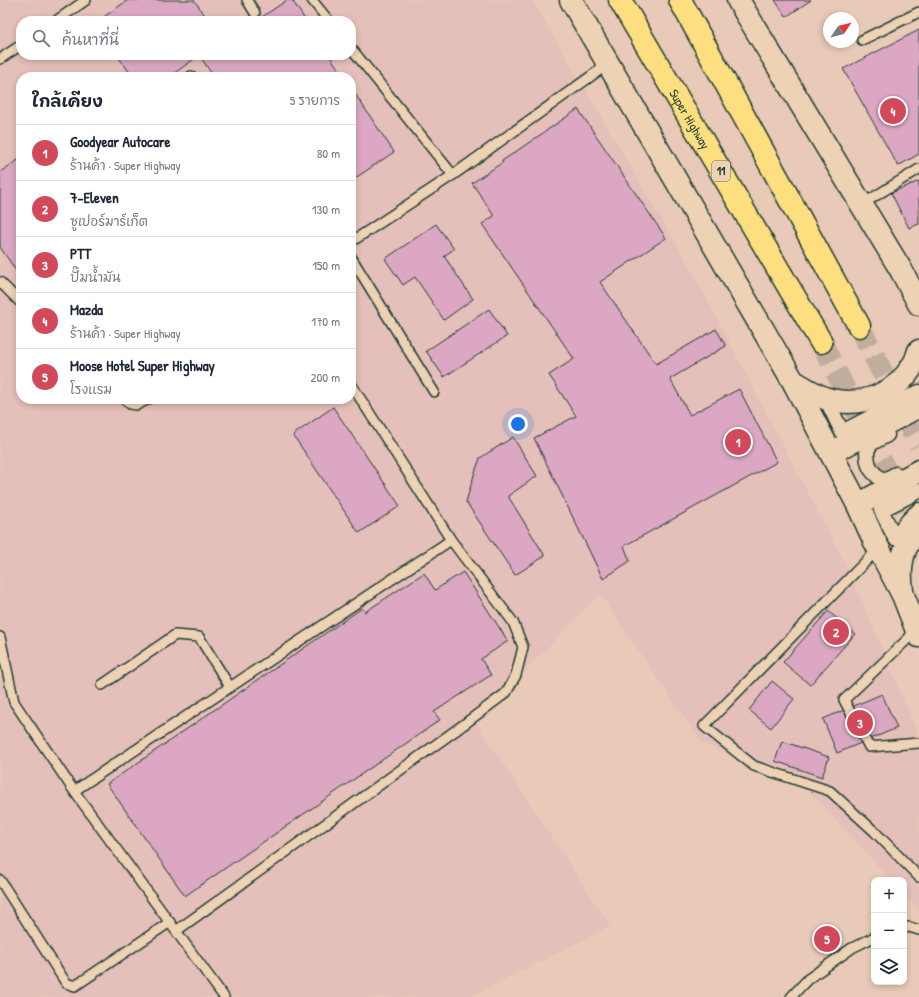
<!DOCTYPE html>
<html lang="th">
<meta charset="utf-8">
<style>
:root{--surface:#fff;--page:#f6f6f7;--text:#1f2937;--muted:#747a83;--line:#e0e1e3;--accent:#d1495b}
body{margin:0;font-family:"Patrick Hand","Playpen Sans Thai",sans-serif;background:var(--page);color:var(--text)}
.controls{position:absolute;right:12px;bottom:12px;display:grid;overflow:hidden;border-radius:8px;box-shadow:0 2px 6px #0003}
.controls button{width:36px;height:36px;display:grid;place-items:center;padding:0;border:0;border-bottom:1px solid var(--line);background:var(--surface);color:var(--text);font:20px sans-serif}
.compass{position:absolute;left:823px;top:12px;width:36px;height:36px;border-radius:50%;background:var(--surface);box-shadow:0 2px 6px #0003;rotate:55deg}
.you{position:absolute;left:518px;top:424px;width:14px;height:14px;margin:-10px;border:3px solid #fff;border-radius:50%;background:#1a73e8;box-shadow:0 0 0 6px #1a73e833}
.badge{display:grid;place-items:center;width:26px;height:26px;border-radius:50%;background:var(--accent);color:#fff;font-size:13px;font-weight:700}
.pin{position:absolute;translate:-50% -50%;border:2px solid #fff;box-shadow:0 1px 4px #0006}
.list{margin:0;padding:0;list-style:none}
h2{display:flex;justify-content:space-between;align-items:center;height:52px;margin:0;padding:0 16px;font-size:17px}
h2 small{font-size:13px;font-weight:400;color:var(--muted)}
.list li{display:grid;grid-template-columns:26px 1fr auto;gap:12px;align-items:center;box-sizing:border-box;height:56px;padding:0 16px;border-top:1px solid var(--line)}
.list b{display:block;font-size:15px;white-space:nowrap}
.list p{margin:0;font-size:13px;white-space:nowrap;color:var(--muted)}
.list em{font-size:13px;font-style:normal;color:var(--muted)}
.icon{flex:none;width:22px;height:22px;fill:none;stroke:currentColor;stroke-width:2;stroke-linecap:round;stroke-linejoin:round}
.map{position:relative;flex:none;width:919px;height:997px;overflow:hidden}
.search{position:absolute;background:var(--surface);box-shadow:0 2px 6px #0003;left:16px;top:16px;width:340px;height:44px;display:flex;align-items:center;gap:10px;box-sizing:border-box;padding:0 14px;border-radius:16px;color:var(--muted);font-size:15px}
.panel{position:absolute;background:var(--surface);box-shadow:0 2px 6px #0003;left:16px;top:72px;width:340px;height:332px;border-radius:16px}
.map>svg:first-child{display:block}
.built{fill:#e5bfba;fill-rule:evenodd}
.building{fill:#dba7c2;stroke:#1f3d34}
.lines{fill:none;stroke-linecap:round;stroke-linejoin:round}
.trunk-tunnel{stroke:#c1ad9d;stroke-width:22;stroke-dasharray:22 11;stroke-linecap:butt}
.service-casing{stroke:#1f3d34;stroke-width:12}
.pedestrian-casing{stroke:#1f3d34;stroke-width:17}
.secondary-casing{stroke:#1f3d34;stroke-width:25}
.trunk-casing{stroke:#1f3d34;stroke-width:25}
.service{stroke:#edd2b4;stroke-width:9}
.pedestrian{stroke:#edd2b4;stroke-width:14}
.secondary{stroke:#edd2b4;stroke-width:22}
.trunk{stroke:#fedf80;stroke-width:22}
.labels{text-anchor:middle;stroke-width:3.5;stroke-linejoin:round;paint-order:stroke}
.shield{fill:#edd2b4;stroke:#5d6a5a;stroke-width:1}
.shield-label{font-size:12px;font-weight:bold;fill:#1f3d34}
.street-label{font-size:13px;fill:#1f3d34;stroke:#edd2b4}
</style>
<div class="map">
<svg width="919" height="997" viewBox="0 0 919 997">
<rect width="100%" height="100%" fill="#e9c9b7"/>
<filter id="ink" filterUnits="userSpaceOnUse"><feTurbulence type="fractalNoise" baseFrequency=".025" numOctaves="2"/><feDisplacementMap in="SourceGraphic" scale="8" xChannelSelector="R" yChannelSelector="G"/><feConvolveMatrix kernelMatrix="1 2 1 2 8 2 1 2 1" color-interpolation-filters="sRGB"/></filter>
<g filter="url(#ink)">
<path class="built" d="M 0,0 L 532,0 L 691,269 L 850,574 L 919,737 L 919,910 L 904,894 L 904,880 L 891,880 L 805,786 L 702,743 L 600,594 L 475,721 L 610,926 L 469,997 L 0,997 ZM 21,21 L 351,21 L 351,55 L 21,55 ZM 21,77 L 351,77 L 351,399 L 21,399 Z"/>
<path class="building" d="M 128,0 L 194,0 L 209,21 L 98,21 Z
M 287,0 L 292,0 L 306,21 L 256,21 Z
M 775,0 L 811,0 L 786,17 Z
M 919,30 L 919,154 L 898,166 L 843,69 Z
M 117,55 L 200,55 L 169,77 L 156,77 L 155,75 L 153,77 L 133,77 Z
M 205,55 L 329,55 L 344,77 L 214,77 L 201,58 Z
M 351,88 L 394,152 L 351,181 Z
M 578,109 L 666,238 L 600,282 L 656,364 L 716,329 L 726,346 L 670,379 L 690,415 L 739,389 L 777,462 L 624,546 L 630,561 L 603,579 L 534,438 L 576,416 L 549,375 L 574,359 L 482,224 L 494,216 L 472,183 L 503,162 L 502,161 Z
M 21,158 L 21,278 L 0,247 L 0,172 Z
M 919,181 L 919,224 L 909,228 L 891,193 Z
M 436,224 L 454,249 L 444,256 L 473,299 L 444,320 L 415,277 L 403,285 L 385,259 Z
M 489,309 L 507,336 L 444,377 L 426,351 Z
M 333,407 L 400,506 L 359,533 L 293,435 Z
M 513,437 L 537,476 L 508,496 L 545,556 L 515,575 L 466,502 L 474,475 L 480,458 Z
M 463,572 L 508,641 L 481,659 L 491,675 L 434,712 L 440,720 L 185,896 L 107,784 L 362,608 L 365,612 L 424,573 L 435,590 Z
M 828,611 L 855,634 L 810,685 L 783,662 Z
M 772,681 L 794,699 L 771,728 L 749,710 Z
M 882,694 L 897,728 L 837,753 L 823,719 Z
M 782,741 L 829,757 L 822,777 L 775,761 Z"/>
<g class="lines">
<path class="trunk-tunnel" d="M 859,326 L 919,445
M 821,342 L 919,536"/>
<g class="service-casing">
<path id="service" d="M 247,0 L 255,13
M 312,0 L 329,21
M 56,21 L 86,0
M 862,40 L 919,12
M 351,48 L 453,175
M 0,59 L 21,45
M 191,76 L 191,77
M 861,205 L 919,169
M 351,242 L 453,175 L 608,64
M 351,257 L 434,392
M 0,282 L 21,303
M 125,399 L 130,404 L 137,405 L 149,399
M 878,549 L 704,726 L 754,766 L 830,791 L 875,832 L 919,877
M 917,630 L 844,700 L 869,747 L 919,743
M 0,637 L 14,702 L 74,791 L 224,997
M 102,685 L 175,635 L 199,637 L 230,687
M 74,791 L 451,540 L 351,384
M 0,880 L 66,983 L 75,986 L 170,922
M 904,928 L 909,927 L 919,930
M 176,931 L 459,728 L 506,693 L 516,675 L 523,647 L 513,622 L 451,540
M 791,997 L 808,979 L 852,948 L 874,937"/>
</g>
<g class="pedestrian-casing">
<path id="pedestrian" d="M 830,407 L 842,432 L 919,392
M 887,435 L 872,443 L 867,450 C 867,466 870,471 883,481 L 896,474
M 919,491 L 881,510 L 895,538 C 902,527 909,518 919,510"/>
</g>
<g class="secondary-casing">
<path id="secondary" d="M 571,0 L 793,381 L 858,505 L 874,540 L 903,595 L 919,636
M 738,0 L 901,270 L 919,304
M 793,381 C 805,388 818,397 831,400 C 863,407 896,394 913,365 C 916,361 917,356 919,351
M 831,453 L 919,406
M 858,505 L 919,471
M 902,590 C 898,563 903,548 919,526"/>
</g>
<g class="trunk-casing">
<g id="trunk">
<path id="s1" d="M 620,0 L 821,342"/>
<path d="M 680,0 L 859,326"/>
</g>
</g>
<use href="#service" class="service"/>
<use href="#pedestrian" class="pedestrian"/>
<use href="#secondary" class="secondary"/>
<use href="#trunk" class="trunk"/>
</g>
</g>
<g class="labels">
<rect class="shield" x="712" y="161" width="18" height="20" rx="3"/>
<g class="shield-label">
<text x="721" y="175">11</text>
</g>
<g class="street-label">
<text dy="5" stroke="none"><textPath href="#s1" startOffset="138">Super Highway</textPath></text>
</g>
</g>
</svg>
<div class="controls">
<button>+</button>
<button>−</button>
<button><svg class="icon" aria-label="layers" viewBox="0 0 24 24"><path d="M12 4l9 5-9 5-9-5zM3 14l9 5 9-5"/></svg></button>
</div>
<svg class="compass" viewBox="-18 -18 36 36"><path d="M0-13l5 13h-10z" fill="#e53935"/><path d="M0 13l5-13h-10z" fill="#747a83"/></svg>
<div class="you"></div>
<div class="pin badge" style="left:738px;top:442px">1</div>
<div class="pin badge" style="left:836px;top:632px">2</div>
<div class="pin badge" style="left:860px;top:723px">3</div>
<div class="pin badge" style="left:893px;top:111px">4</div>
<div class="pin badge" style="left:827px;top:939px">5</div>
<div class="search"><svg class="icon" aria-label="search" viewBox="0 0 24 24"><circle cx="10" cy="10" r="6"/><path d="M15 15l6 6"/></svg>ค้นหาที่นี่</div>
<section class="panel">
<h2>ใกล้เคียง<small>5 รายการ</small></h2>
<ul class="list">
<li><span class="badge">1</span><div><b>Goodyear Autocare</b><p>ร้านค้า · Super Highway</p></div><em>80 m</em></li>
<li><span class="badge">2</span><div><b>7-Eleven</b><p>ซูเปอร์มาร์เก็ต</p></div><em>130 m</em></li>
<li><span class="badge">3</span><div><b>PTT</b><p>ปั๊มน้ำมัน</p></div><em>150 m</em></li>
<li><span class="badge">4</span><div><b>Mazda</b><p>ร้านค้า · Super Highway</p></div><em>170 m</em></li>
<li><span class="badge">5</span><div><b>Moose Hotel Super Highway</b><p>โรงแรม</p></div><em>200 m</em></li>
</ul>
</section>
</div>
